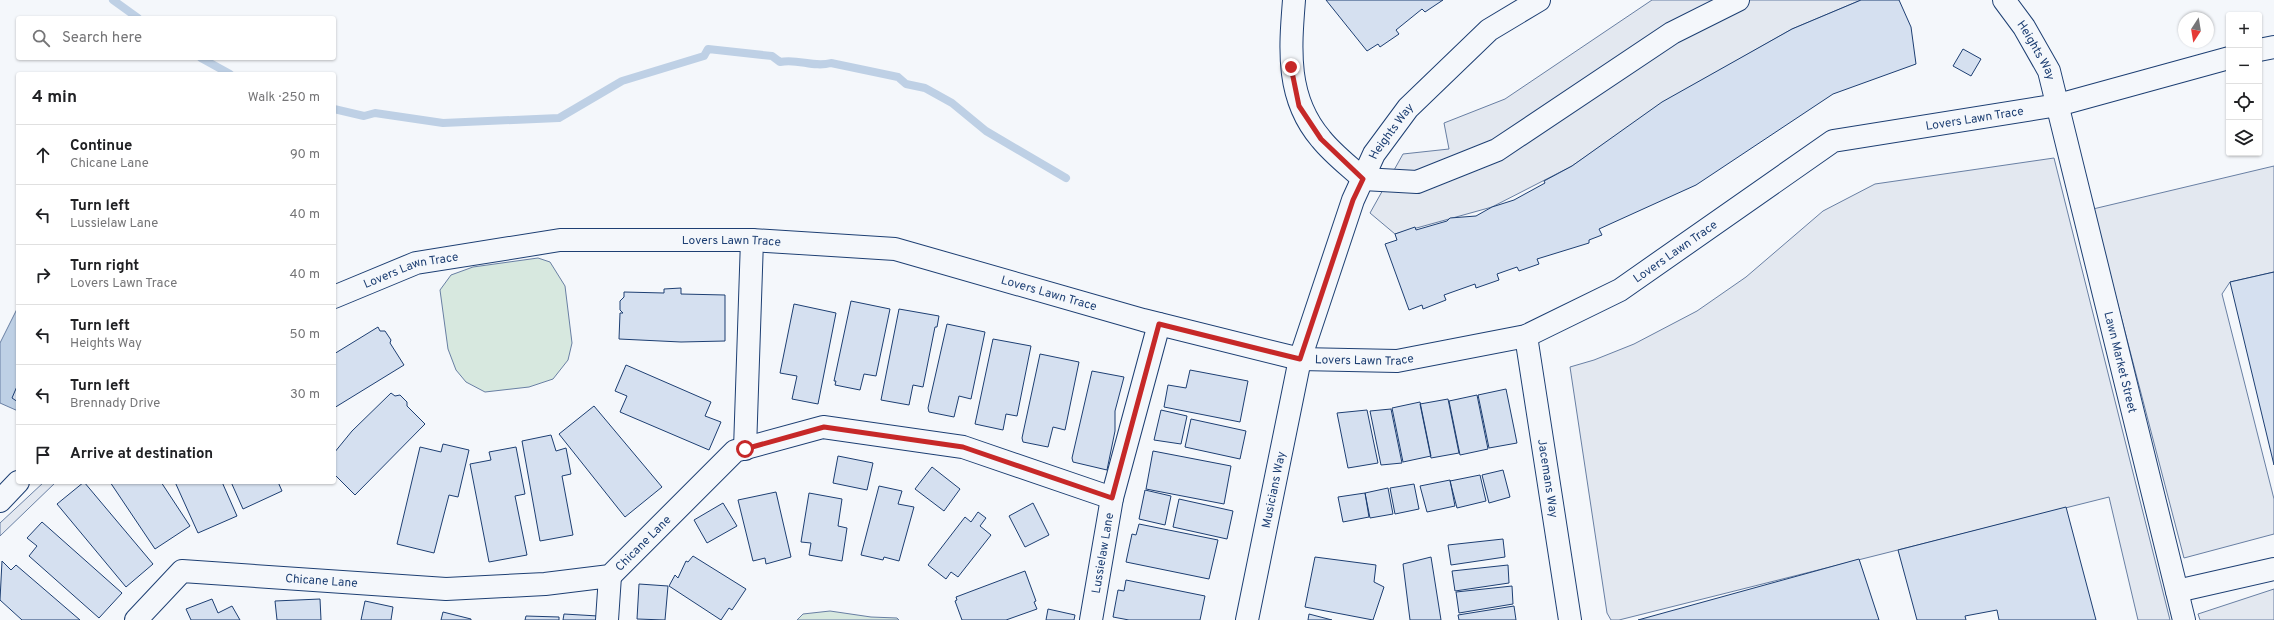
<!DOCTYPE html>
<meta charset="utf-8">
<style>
:root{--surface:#fff;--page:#f2f2f2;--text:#202124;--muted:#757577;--line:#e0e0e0}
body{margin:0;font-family:Overpass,sans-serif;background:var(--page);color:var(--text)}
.controls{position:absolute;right:12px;top:12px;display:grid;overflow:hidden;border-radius:4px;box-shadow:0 1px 3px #0004}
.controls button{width:36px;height:36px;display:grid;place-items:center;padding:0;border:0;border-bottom:1px solid var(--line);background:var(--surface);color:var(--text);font:20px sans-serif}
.compass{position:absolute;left:2178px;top:12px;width:36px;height:36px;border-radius:50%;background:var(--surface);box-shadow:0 1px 3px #0004;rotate:192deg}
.stop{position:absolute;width:12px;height:12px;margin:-9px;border:3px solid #c62828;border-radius:50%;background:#fff}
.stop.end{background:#c62828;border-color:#fff;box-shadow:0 1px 4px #0008}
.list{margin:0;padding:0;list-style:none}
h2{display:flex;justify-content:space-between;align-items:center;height:52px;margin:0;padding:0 16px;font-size:17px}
h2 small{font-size:13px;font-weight:400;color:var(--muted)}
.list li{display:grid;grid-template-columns:26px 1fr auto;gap:12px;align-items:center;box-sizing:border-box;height:60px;padding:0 16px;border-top:1px solid var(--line)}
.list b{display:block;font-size:15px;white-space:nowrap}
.list p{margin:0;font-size:13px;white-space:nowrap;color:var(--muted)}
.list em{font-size:13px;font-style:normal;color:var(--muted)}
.icon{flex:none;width:22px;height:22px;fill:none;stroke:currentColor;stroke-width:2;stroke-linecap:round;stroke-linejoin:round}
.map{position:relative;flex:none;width:2274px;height:620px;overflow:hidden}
.search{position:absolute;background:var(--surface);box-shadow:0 1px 3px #0004;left:16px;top:16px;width:320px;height:44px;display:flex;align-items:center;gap:10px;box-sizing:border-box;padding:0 14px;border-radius:4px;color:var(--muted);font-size:15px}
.panel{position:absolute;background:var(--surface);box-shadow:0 1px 3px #0004;left:16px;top:72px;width:320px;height:412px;border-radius:4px}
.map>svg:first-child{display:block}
.green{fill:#d7e8df;stroke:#687fa3}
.parking{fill:#e3e8f0;stroke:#687fa3}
.water{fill:#bed0e5;stroke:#687fa3}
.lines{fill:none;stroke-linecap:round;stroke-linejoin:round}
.stream{stroke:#bed0e5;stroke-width:8}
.building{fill:#d5e0f0;stroke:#1d3f73}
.minor-casing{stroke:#1d3f73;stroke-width:24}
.minor{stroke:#f4f7fb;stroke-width:22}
.route{stroke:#c62828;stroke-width:5}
.labels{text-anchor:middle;stroke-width:3;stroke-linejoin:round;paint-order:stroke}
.street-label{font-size:12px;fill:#1d3f73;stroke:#f4f7fb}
</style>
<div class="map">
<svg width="2274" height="620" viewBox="0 0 2274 620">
<rect width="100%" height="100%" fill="#f4f7fb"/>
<path class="green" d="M 538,258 L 550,262 L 565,286 L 572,343 L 568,360 L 553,379 L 529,387 L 485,392 L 466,382 L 456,370 L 448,349 L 440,290 L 451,275 L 473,267 Z
M 830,611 L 871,617 L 897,618 L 899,620 L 797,620 L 803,614 Z"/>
<path class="parking" d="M 1652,0 L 1861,0 L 1792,29 L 1673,97 L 1572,166 L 1492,207 L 1395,234 L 1370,213 L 1403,154 L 1449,149 L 1444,123 L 1505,99 Z
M 2054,158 L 2170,620 L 2138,620 L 2109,497 L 1619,620 L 1611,620 L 1607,613 L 1570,367 L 1594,360 L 1634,344 L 1697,311 L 1746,277 L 1823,211 L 1875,184 Z
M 2274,166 L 2274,272 L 2230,282 L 2222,294 L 2274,499 L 2274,534 L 2184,558 L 2093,209 Z
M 44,482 L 56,482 L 0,536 L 0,523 Z
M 2274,589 L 2274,620 L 2200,620 L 2198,614 Z"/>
<path class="water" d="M 18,307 L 18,411 L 0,403 L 0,343 Z"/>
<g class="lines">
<path class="stream" d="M 113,0 L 138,18
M 201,58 L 230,74
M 334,109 L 364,116 L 375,113 L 443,123 L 559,118 L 622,81 L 704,56 L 708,49 L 772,56 L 780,62 C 798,58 813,68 831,63 L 898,77 L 906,84 L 925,88 L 952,103 L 986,131 L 1066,178"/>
</g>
<path class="building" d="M 1326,0 L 1443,0 L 1425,12 L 1422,9 L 1396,30 L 1399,34 L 1380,47 L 1378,44 L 1367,51 Z
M 1861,0 L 1899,0 L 1911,27 L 1916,64 L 1833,94 L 1696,185 L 1599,229 L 1602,235 L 1589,240 L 1589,243 L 1537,259 L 1539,264 L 1519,271 L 1517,267 L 1497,274 L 1499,280 L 1476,288 L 1475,284 L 1444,295 L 1446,300 L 1423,309 L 1422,305 L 1409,310 L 1385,244 L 1397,240 L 1395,234 L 1415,227 L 1416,230 L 1447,221 L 1450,218 L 1476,216 L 1492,207 L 1514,200 L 1545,183 L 1544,181 L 1572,166 L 1662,102 L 1792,29 Z
M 1963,49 L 1981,59 L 1971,76 L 1953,66 Z
M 2274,272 L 2274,465 L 2230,282 Z
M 681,288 L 681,294 L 725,295 L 725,341 L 681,342 L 619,339 L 620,313 L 623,313 L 620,310 L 620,301 L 624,297 L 624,292 L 664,293 L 664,289 Z
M 851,301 L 890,309 L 876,376 L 864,374 L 860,390 L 835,385 L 836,381 L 834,381 Z
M 794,304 L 836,313 L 818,404 L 792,399 L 797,376 L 780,373 Z
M 899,309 L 939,316 L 937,327 L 935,327 L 923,387 L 913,385 L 909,405 L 881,400 Z
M 947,324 L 985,332 L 971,399 L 959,396 L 954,417 L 929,412 L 928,408 Z
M 378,327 L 380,331 L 385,331 L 391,340 L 390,343 L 404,365 L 334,408 L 334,354 Z
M 993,339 L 1031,346 L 1017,416 L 1006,414 L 1003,430 L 975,424 Z
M 1040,354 L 1079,362 L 1065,430 L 1053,427 L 1048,447 L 1023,442 L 1022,438 Z
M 626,365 L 711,402 L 705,416 L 721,422 L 709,450 L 620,412 L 627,396 L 615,391 Z
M 1190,370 L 1248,381 L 1240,422 L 1164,407 L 1168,385 L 1186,388 Z
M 1092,371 L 1124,377 L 1115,411 L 1115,431 L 1107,470 L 1073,462 L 1072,458 Z
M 18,384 L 18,402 L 12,398 Z
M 1506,389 L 1517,443 L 1489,448 L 1478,395 Z
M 391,393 L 395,396 L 400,395 L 407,402 L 407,406 L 425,424 L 355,495 L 334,474 L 334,453 L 352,431 Z
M 1477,395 L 1488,449 L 1460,455 L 1449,401 Z
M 1448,399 L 1459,453 L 1431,458 L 1420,404 Z
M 1420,402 L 1431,456 L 1403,462 L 1392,408 Z
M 594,406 L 662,487 L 625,517 L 559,434 Z
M 1391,409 L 1402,463 L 1381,465 L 1370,411 Z
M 1161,410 L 1187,416 L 1181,444 L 1154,440 Z
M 1367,410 L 1378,463 L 1348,468 L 1337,413 Z
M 1191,419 L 1246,431 L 1240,459 L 1185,447 Z
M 551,435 L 556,451 L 566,448 L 571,474 L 562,476 L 573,535 L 540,541 L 522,441 Z
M 443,444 L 469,450 L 458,497 L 449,495 L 434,553 L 397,544 L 420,447 L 441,452 Z
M 516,447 L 525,494 L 515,496 L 527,555 L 489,562 L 470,464 L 491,460 L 489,452 Z
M 1153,451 L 1231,466 L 1224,504 L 1146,489 Z
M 838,456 L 873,463 L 867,490 L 833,483 Z
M 932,467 L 960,489 L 944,511 L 915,489 Z
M 1503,470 L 1510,497 L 1489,503 L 1482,475 Z
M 1480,475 L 1486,501 L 1457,508 L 1450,481 Z
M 1450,480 L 1455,506 L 1427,512 L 1420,486 Z
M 84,482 L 153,564 L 126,587 L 57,504 Z
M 110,482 L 161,482 L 190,526 L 155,549 Z
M 175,482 L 222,482 L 237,516 L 198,533 Z
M 231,482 L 278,482 L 282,491 L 243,509 Z
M 1414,484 L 1419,509 L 1395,514 L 1390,488 Z
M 879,486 L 902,491 L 898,504 L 914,507 L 899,561 L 884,557 L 883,560 L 861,555 Z
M 1388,488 L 1393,514 L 1370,518 L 1365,493 Z
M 1145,490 L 1171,496 L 1165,525 L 1139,519 Z
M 776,492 L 791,557 L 766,564 L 765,558 L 753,561 L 738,500 Z
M 809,493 L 842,499 L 838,526 L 847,528 L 842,561 L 809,555 L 811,543 L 801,542 Z
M 1365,493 L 1369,517 L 1343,522 L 1338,497 Z
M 1179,499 L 1233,511 L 1227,539 L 1173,527 Z
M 723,503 L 737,526 L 707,543 L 694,520 Z
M 1033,503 L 1049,535 L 1025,547 L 1009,516 Z
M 2066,507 L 2096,620 L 1999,620 L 1997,610 L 1965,616 L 1966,620 L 1917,620 L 1898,550 Z
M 978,512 L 986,518 L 980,526 L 991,535 L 958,577 L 951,572 L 946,579 L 928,565 L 965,517 L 971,522 Z
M 42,522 L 122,593 L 99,618 L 29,556 L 37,546 L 27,538 Z
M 1139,524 L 1218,540 L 1209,579 L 1126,562 L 1132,534 L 1136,535 Z
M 1503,539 L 1505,557 L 1451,565 L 1448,545 Z
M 693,556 L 746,589 L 732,610 L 729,608 L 721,620 L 669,586 L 675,575 L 678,578 L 686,561 L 688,562 Z
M 1315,557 L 1376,565 L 1374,582 L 1384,587 L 1373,620 L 1305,607 Z
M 1431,557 L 1441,620 L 1410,620 L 1403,564 Z
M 1859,559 L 1879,620 L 1638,620 Z
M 2,561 L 11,570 L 16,565 L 80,620 L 22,620 L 0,600 Z
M 1508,565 L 1509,583 L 1455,591 L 1452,571 Z
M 1025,571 L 1036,601 L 1034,602 L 1037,609 L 1006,620 L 962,620 L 955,601 L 957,600 L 956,597 Z
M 1126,580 L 1205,596 L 1200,620 L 1129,620 L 1113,617 L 1118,590 L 1124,591 Z
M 639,584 L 668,586 L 665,620 L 637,619 Z
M 1512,586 L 1513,604 L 1459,613 L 1456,592 Z
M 212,599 L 218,613 L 232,606 L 240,620 L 191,620 L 186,609 Z
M 320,599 L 321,620 L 277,620 L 275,601 Z
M 365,601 L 393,607 L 391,620 L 361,620 Z
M 1514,606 L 1516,620 L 1459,620 L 1458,615 Z
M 1048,609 L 1075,615 L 1074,620 L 1046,620 Z
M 443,612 L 471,619 L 471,620 L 441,620 Z
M 564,614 L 598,616 L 598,620 L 563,620 Z
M 1309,614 L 1332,620 L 1308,620 Z
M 526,616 L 559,617 L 559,620 L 525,620 Z"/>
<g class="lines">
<g class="minor-casing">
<g id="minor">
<path d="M 1294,0 C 1290,50 1286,98 1321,139 C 1333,154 1349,166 1363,179 L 1417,182 L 1497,150 L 1672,33 L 1738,0"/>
<path id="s1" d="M 2004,0 L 2024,27 L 2049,71 L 2184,620"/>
<path d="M 2259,50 L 2274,47"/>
<path id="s2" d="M 334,297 L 416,263 L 560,240 L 752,240 L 895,249 L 1143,320 L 1300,359 L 1397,361 L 1526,336 L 1620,290 L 1833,141 L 2058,105 L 2229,58"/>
<path id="s3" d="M 1526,336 L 1570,620"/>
<path d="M 745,449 L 752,240"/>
<path d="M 0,501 L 18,482"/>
<path d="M 2177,591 L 2274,569"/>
<path id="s4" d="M 136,620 L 182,571 L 446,589 L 545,584 L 610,576 L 735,451 L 823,427 L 963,447 L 1112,498"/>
<path d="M 607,620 L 610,576"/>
<path id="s5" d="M 1091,620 L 1112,498 L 1159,324"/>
<path id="s6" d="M 1247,620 L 1300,359 L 1353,200 L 1374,154 L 1408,108 L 1489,30 L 1539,0"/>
</g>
</g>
<use href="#minor" class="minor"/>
</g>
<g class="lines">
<path class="route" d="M 745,449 L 824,427 L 963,447 L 1112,498 L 1159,324 L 1300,359 L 1353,200 L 1363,179 L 1321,139 L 1299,106 L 1291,67"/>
</g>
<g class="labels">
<g class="street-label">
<text dy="4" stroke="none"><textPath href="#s1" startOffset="60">Heights Way</textPath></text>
<text dy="4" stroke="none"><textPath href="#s2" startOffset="1726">Lovers Lawn Trace</textPath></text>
<text dy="4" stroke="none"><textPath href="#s6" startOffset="513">Heights Way</textPath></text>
<text dy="4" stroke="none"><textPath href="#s2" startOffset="406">Lovers Lawn Trace</textPath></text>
<text dy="4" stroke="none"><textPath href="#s2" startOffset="1390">Lovers Lawn Trace</textPath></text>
<text dy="4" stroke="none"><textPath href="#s2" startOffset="82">Lovers Lawn Trace</textPath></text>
<text dy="4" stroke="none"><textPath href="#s2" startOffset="730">Lovers Lawn Trace</textPath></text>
<text dy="4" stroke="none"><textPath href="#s2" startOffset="1054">Lovers Lawn Trace</textPath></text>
<text dy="4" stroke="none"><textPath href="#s1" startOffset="384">Lawn Market Street</textPath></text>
<text dy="4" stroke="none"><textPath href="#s3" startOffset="144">Jacemans Way</textPath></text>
<text dy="4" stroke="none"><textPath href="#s6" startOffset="133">Musicians Way</textPath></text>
<text dy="4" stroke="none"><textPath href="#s4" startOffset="543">Chicane Lane</textPath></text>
<text dy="4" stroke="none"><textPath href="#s5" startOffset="68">Lussielaw Lane</textPath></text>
<text dy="4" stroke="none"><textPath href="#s4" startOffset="207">Chicane Lane</textPath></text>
</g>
</g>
</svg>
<div class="controls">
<button>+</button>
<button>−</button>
<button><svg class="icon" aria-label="locate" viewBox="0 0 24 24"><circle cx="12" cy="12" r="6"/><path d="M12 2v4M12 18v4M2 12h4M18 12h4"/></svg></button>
<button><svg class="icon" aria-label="layers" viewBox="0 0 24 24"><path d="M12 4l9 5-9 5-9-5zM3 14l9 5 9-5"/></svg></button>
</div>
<svg class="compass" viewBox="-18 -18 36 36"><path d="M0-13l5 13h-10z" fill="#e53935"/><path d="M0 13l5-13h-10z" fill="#757577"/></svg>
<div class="stop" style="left:745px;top:449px"></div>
<div class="stop end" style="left:1291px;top:67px"></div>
<div class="search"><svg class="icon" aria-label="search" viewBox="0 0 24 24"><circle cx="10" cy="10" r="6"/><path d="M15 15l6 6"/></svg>Search here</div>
<section class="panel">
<h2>4 min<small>Walk · 250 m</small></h2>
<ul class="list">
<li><svg class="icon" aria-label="ahead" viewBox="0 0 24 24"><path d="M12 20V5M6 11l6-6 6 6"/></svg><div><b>Continue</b><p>Chicane Lane</p></div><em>90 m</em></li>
<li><svg class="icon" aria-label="left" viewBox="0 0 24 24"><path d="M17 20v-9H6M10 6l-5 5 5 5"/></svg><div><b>Turn left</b><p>Lussielaw Lane</p></div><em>40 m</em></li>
<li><svg class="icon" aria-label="right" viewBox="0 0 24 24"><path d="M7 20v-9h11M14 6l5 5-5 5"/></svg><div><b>Turn right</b><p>Lovers Lawn Trace</p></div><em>40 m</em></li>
<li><svg class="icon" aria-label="left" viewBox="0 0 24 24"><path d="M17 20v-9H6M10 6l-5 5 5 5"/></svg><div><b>Turn left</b><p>Heights Way</p></div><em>50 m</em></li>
<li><svg class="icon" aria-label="left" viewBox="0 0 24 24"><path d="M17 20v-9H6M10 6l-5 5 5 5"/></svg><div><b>Turn left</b><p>Brennady Drive</p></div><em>30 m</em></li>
<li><svg class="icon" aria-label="arrive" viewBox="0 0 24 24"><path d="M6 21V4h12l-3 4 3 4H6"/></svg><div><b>Arrive at destination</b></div></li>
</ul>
</section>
</div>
